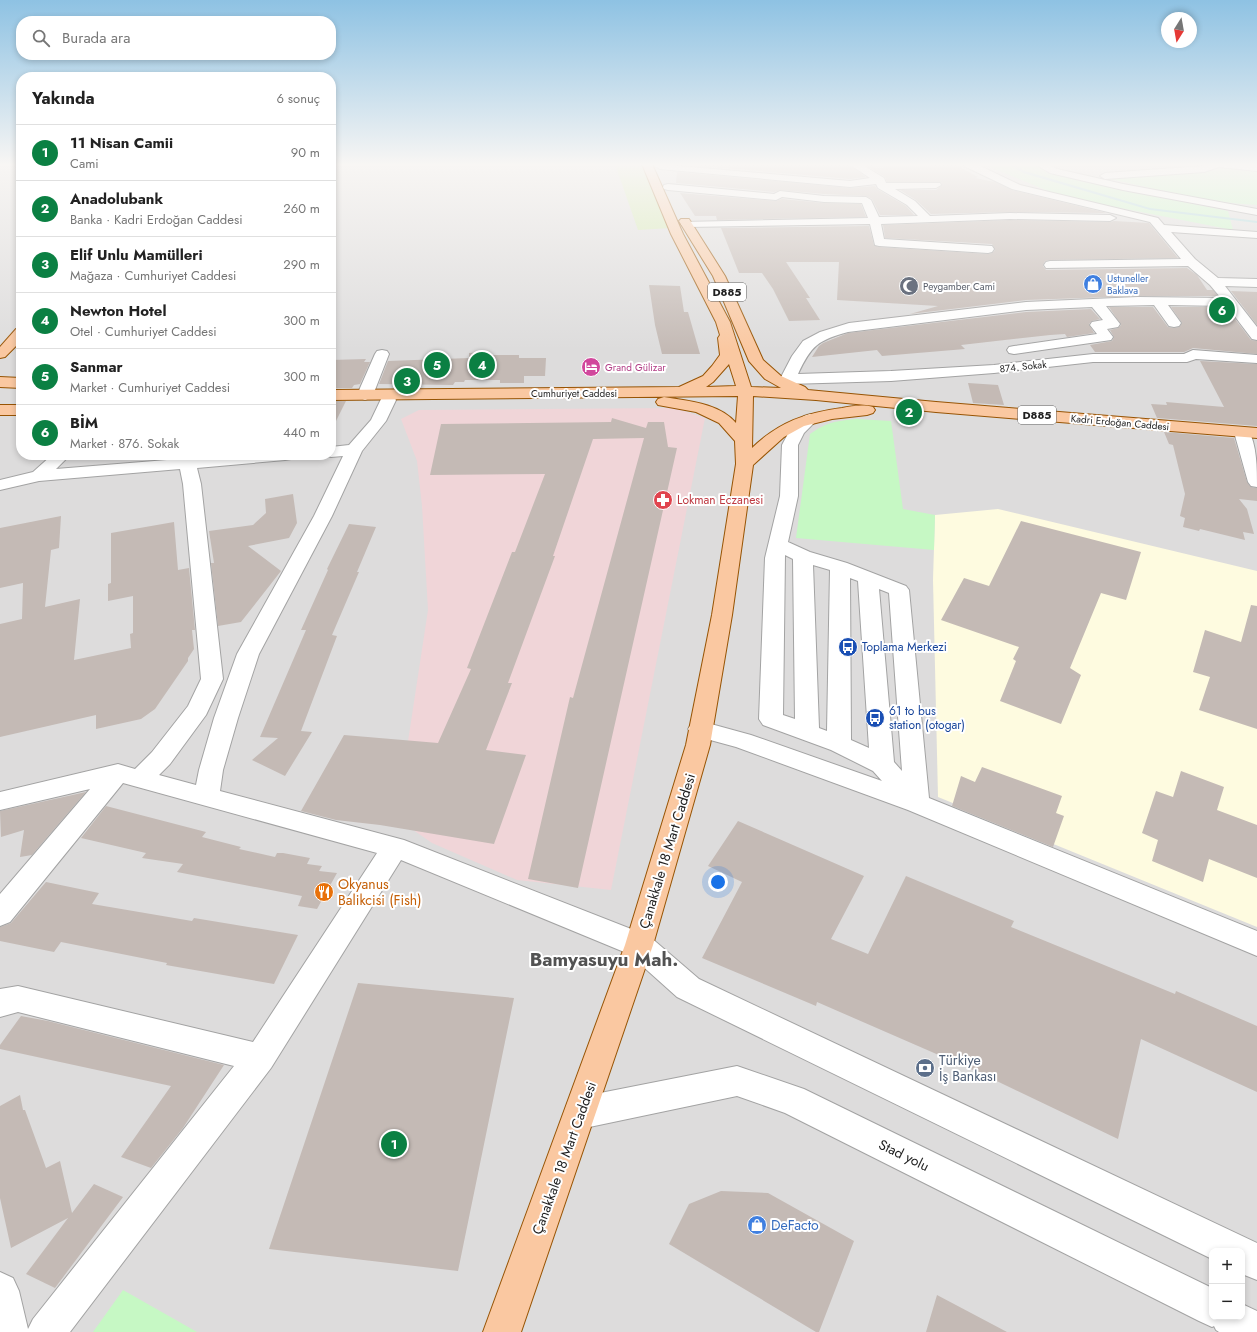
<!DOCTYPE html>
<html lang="tr">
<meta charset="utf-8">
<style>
:root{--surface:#fff;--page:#f2f2f2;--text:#222;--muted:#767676;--line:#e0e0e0;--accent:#0b8043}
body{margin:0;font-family:Jost,sans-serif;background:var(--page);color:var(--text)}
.controls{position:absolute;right:12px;bottom:12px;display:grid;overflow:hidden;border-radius:8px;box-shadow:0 2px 6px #0003}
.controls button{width:36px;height:36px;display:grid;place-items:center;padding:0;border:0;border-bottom:1px solid var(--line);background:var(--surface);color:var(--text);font:20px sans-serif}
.compass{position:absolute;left:1161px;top:12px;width:36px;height:36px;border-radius:50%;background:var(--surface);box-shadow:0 2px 6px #0003;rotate:191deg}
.you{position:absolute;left:718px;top:882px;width:14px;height:14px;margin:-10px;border:3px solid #fff;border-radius:50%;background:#1a73e8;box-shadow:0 0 0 6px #1a73e833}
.badge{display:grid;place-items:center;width:26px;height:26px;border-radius:50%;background:var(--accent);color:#fff;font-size:13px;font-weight:700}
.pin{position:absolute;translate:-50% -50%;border:2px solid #fff;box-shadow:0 1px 4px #0006}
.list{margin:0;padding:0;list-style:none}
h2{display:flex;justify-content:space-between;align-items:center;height:52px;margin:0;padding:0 16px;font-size:17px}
h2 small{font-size:13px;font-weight:400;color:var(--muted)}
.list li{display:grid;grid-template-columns:26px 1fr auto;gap:12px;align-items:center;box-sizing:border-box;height:56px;padding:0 16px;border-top:1px solid var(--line)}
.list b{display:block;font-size:15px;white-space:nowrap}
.list p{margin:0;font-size:13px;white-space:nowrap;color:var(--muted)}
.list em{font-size:13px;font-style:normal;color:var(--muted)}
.icon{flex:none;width:22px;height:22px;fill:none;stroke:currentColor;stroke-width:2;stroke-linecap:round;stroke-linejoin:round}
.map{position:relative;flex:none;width:1257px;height:1332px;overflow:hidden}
.search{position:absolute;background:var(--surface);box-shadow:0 2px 6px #0003;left:16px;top:16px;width:320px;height:44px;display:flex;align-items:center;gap:10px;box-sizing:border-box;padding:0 14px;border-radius:16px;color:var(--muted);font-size:15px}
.panel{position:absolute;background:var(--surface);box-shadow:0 2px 6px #0003;left:16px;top:72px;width:320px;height:388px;border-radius:16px}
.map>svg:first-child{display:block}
.residential{fill:#dddcdc;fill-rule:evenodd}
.commercial{fill:#f0d5d8}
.education{fill:#fefbe0}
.grass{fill:#d1e8ad}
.park{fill:#c6f8c4}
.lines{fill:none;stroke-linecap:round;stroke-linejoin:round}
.stream{fill:#a7d7dc;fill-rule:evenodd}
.building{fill:#c4bab5}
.minor-casing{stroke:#a3a3a3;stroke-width:2}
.major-casing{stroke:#975404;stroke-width:2}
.minor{fill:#fff;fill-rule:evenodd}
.major{fill:#fac8a1;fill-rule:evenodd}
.labels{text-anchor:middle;stroke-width:4;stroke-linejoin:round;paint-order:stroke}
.far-shop-label{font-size:10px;fill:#366cbe;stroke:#fff;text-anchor:start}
.far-worship-label{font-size:10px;fill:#5b616d;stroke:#fff;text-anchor:start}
.far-street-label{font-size:10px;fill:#1f1f1f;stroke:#fff}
.far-hotel-label{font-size:10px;fill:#b23c85;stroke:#fff;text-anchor:start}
.shield{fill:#fff;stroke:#626262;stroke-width:1}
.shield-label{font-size:11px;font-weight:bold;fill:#1f1f1f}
.health-label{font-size:12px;fill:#be3a42;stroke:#fff;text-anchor:start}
.transit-label{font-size:12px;fill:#164399;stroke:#fff;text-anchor:start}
.near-street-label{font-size:14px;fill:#1f1f1f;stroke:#fff}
.near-food-label{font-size:14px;fill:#c56008;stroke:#fff;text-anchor:start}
.near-service-label{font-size:14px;fill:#4e5e75;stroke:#fff;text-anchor:start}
.near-shop-label{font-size:14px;fill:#366cbe;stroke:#fff;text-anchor:start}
.near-district-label{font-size:19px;font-weight:bold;fill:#525252;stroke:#fff}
</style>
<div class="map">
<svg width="1257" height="1332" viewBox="0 0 1257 1332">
<rect width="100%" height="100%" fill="#f0ebe6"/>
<path class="residential" d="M 0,164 L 21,164 L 21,455 L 331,455 L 331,164 L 1257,164 L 1257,1332 L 0,1332 ZM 1212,1251 L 1242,1251 L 1242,1317 L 1212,1317 Z"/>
<path class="commercial" d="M 675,408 L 705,418 L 611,890 L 517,880 L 432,843 L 409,827 L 405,761 L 428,610 L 422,506 L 417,461 L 401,419 L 419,410 Z"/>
<path class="education" d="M 998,509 L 1257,571 L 1257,927 L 938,797 L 933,580 L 935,515 Z"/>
<path class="grass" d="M 615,164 L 642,164 L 670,228 L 638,230 Z"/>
<path class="park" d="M 983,164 L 1031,164 L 1049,172 L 1084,182 L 1228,211 L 1233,230 L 1095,203 L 1053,193 Z
M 1223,168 L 1257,171 L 1257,205 C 1208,203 1158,189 1110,179 L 1211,171 Z
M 857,419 L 891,421 L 903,509 L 935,515 L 934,550 L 796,538 L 810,434 C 827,422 836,421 857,419 Z
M 123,1290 L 197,1332 L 93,1332 Z"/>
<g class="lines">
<path class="stream" d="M 1008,164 L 1012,164 L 1025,171 L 1150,208 L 1257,221 L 1257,223 L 1150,210 L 1023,173 Z"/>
</g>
<path class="building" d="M 679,164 L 848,164 L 866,177 L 850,179 Z
M 864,164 L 871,164 L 875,168 L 954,164 L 978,177 L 975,178 L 995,182 L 1012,190 L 1107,213 L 1010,212 L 931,214 L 916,200 L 900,190 L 936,190 L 942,185 L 941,182 L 887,182 L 885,177 Z
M 677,172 L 850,188 L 875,186 L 877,189 L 906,206 L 914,215 L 880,215 L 872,199 L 866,196 L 824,194 L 780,190 L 774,192 L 676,183 Z
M 680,193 L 776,201 L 782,199 L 824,203 L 861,204 L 866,217 L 717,220 L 716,216 L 695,216 Z
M 1010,220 L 1110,222 L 1114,221 L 1149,223 L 1178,258 L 1050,260 L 1045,261 L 1043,266 L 1046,270 L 1187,268 L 1197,275 L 1207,290 L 1213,290 L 1218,296 L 1138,296 L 1026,300 L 910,314 L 938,306 L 837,300 L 839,262 L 786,262 L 810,298 L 806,298 L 820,320 L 789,321 L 773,289 L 762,273 L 739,273 L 721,228 L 869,226 L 874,245 L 879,247 L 988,254 L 992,253 L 995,250 L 992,244 L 885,238 L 883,225 Z
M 649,285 L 680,286 L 684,312 L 688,312 L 700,354 L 662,354 L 655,325 Z
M 1231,291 L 1257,292 L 1257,325 Z
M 1109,307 L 1153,307 L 1168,327 L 1174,328 L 1179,327 L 1182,323 L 1171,307 L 1226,307 L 1251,340 L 1257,341 L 1257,354 L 1193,348 L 1184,352 L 1095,352 L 1090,345 L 1112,341 L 1114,337 L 1110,330 L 1118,328 L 1121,325 Z
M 1091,309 L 1100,319 L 1092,321 L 1089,324 L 1094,333 L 1067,337 L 1065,334 L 1050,335 L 961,345 L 965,349 L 882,356 L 877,350 L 812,357 L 819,346 L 823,343 L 848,333 L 1026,312 Z
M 488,352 L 488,355 L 519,355 L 519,358 L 546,358 L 545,376 L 524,376 L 524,383 L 500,383 L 500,380 L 465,380 L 464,382 L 455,382 L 453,385 L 379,384 L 388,361 L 469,358 L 469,353 Z
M 366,359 L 364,362 L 370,362 L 360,384 L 354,385 L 352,388 L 331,388 L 331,360 Z
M 1200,361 L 1257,364 L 1257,426 L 1157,418 L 1151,404 L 1167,405 L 1166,402 L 1224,407 Z
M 968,383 L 998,385 L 1004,405 L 973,403 Z
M 331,401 L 346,401 L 331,431 Z
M 612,418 L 646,428 L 648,422 L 664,422 L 668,447 L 677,448 L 578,888 L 528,879 L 570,697 L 573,698 L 644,438 L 593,439 L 553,556 L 555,556 L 508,683 L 512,683 L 486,750 L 526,755 L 494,844 L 380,825 L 336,820 L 301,811 L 344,735 L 438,743 L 471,669 L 467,668 L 512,552 L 515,552 L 545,474 L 430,475 L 441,424 L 611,422 Z
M 1164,432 L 1234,438 L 1247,482 L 1251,487 L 1257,488 L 1257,501 L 1239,499 L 1247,509 L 1254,534 L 1243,532 L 1245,540 L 1200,529 L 1199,531 L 1183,527 L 1185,518 L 1180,516 L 1185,494 L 1173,445 L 1169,444 Z
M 293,494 L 297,523 L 289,538 L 248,546 L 281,571 L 241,622 L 218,626 L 211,563 L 214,563 L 209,531 L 253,525 L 266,513 L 265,499 Z
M 61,516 L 59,548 L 51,550 L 45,607 L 80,599 L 74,660 L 131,648 L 130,634 L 133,633 L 133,596 L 108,601 L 108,584 L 111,583 L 111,533 L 174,522 L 178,570 L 189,568 L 195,630 L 192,630 L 194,649 L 188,658 L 188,661 L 155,709 L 141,719 L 96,729 L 96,715 L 0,737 L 0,624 L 22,619 L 23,583 L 0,588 L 0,528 Z
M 1021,521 L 1141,552 L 1126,600 L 1101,593 L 1070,668 L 1081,675 L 1061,724 L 1000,701 L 1016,661 L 1013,659 L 1019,647 L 941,620 L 964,578 L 989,586 Z
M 349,524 L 376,527 L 357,572 L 359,572 L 332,635 L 337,636 L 301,731 L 312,732 L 285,776 L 252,760 L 278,738 L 260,737 L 306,630 L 301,630 L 328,570 L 327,569 Z
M 1251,605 L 1257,606 L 1257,729 L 1199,710 L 1210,677 L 1193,672 L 1205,630 L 1241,642 Z
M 982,767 L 1062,796 L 1056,813 L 1064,816 L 1053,847 L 952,806 L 961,776 L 975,782 Z
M 1181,771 L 1224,787 L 1217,810 L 1257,825 L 1257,878 L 1209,859 L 1203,882 L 1152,861 L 1158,840 L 1142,833 L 1156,791 L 1173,797 Z
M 86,792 L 32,855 L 20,857 L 24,830 L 1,837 L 0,811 Z
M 106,806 L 206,832 L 202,837 L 241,847 L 239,849 L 275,857 L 277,853 L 283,853 L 310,858 L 307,864 L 322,866 L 319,871 L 337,873 L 317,909 L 298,906 L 302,896 L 177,872 L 183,864 L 142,858 L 146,853 L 81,838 Z
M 738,821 L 864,876 L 831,939 L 868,954 L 906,876 L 1014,921 L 1011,927 L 1175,994 L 1176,991 L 1257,1026 L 1257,1092 L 1141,1039 L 1118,1139 L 980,1073 L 817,1002 L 816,1006 L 702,958 L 742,882 L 708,866 Z
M 46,882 L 99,893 L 92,904 L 192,921 L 194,918 L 298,935 L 274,984 L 166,965 L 167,963 L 61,942 L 54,952 L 0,941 L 0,927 L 11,923 Z
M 358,983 L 514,998 L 458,1271 L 269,1249 Z
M 21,1016 L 48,1021 L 224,1065 L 183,1128 L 151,1168 L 121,1157 L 171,1086 L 0,1049 L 0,1045 Z
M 20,1095 L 23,1110 L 25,1110 L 46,1168 L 60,1161 L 72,1213 L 94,1184 L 123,1197 L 55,1288 L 26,1274 L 68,1218 L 11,1248 L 0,1198 L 0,1106 Z
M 721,1191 L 768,1193 L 854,1241 L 819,1332 L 816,1332 L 669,1244 L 689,1204 Z
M 937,1295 L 1007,1332 L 926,1332 Z"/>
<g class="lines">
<g class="minor-casing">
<path id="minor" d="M 657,164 L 850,181 L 870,178 L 849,164 L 861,164 L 884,178 L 886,183 L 940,183 L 941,185 L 936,188 L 895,189 L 915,201 L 930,216 L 1010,213 L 1110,215 L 1116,218 L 1110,221 L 1010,219 L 881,224 L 884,239 L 992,246 L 994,249 L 992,252 L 988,253 L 879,246 L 875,245 L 870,224 L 687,227 L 683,226 L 681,224 L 683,222 L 868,218 L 862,203 L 824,202 L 782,197 L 776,200 L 668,190 L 664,189 L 663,187 L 664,185 L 668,184 L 774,194 L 780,191 L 824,196 L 866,197 L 871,200 L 879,217 L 918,216 L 907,205 L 878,188 L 876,184 L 850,187 L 660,169 L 655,166 Z
M 963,164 L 976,164 L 1020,185 L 1158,218 L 1164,225 L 1257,232 L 1257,238 L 1171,232 L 1195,259 L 1218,278 L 1257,279 L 1257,287 L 1225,286 L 1257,327 L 1257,340 L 1252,339 L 1227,306 L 1168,305 L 1181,323 L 1179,326 L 1174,327 L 1169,326 L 1154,305 L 1106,306 L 1120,324 L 1118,327 L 1107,329 L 1113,337 L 1111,340 L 1014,354 L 1009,353 L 1007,350 L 1009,347 L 1014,346 L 1097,334 L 1090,325 L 1092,322 L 1103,320 L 1092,307 L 1026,310 L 848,332 C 818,340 811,346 798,374 L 891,371 L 994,365 L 1093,354 L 1184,354 L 1193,350 L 1257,355 L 1257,363 L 1196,359 L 1187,362 L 1093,362 L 994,373 L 891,381 L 788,384 L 783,382 L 780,379 L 792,356 L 803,341 L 820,332 L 849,323 L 1026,302 L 1138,297 L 1221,298 L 1210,285 L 1188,266 L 1046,268 L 1044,265 L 1046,262 L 1050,261 L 1181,259 L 1150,222 L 1012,189 L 964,166 Z
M 1035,164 L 1047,164 L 1057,169 L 1123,184 L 1257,209 L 1257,215 L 1123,190 L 1050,173 Z
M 1210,164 L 1257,165 L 1257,171 L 1219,167 L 1204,172 L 1105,179 L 1100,176 L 1105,173 L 1203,166 Z
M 382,350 L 387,351 L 389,354 L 373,395 L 370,398 L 365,400 L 360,398 L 357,395 L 375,354 L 377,351 Z
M 388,395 L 394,397 L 396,400 L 386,421 L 362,451 L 332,516 L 259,654 L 238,718 L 223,770 L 220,791 L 404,840 L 649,936 L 699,979 L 1257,1243 L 1257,1280 L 1242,1274 L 1242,1251 L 1212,1251 L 1212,1259 L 677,997 L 629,954 L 401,860 L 271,1068 L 70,1332 L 0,1332 L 0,1272 L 13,1278 L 19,1291 L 28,1329 L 33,1319 L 234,1066 L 18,1012 L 0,1017 L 0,989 L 18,986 L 253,1042 L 377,853 L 123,783 L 10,922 L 0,926 L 0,894 L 90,789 L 0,810 L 0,792 L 118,764 L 135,769 L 152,752 L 188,706 L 201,679 L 183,484 L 180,469 L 39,481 L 0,490 L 0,480 L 33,472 L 52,455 L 70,455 L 56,469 L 179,459 L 180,455 L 196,455 L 196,457 L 225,455 L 293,455 L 291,459 L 285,460 L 197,468 L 201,484 L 223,679 L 206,715 L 170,764 L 159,775 L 196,785 L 199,770 L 214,718 L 237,654 L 314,516 L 343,456 L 331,457 L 325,455 L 331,455 L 331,447 L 349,445 L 371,420 L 382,397 Z
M 810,414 L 816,416 L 818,419 L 804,433 L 798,445 L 798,496 L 788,542 L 810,552 L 847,563 L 906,586 L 909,590 L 929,798 L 1257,931 L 1257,956 L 908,810 L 736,747 L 692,735 L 688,729 L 692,723 L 700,721 L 751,735 L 882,781 L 873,771 L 831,750 L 763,725 L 759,719 L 765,558 L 780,496 L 782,445 L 791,428 L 804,416 ZM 785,555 L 793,559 L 795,719 L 783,715 ZM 813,565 L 830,570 L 827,731 L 819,728 ZM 850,578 L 858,581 L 869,748 L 851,740 ZM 879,589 L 889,593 L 902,771 L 894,762 Z
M 1242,427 L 1248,429 C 1257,445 1257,468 1257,487 L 1251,486 L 1248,482 L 1234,432 L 1236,429 Z
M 737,1066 L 804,1089 L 1212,1288 L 1212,1317 L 1242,1317 L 1242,1304 L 1257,1311 L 1257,1332 L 1219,1332 L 1216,1330 L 1214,1326 L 1212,1327 L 1199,1321 L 785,1113 L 737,1096 L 580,1129 L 568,1124 L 564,1113 L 568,1102 L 580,1097 Z"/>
</g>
<g class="major-casing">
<path id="major" d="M 642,164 L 652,164 L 683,234 L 730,322 L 751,387 L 781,388 L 765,379 L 749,361 L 713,276 L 679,221 L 681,219 L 689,219 L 725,276 L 763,360 L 781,376 L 805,387 L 808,390 L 936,402 L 1257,428 L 1257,438 L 936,412 L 816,400 L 753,396 L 752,448 C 779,422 805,413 842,408 C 852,406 863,404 873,407 L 875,410 L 873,413 L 867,415 L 832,419 L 804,426 L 784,437 L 753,465 L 732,615 L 710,745 L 653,945 L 521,1332 L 483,1332 L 625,945 L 686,745 L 712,615 L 736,464 L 735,441 L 719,423 L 696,412 L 658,405 L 656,402 L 658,399 L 664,397 C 688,401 719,403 736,423 L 738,396 L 331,400 L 331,390 L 679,387 L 703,376 L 712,366 L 720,355 L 718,338 L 720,335 L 716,322 L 671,234 ZM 729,364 L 736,386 L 706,387 L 713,382 Z
M 21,328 L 21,341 L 5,357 L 0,358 L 0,347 L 16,329 Z
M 0,377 L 21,378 L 21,388 L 0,387 Z
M 0,405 L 21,405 L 21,415 L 0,415 Z"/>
</g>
<use href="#minor" class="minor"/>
<use href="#major" class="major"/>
</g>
<linearGradient id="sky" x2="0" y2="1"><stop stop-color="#8ec2e3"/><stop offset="0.47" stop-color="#f8f6f4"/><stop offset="1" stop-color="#f8f6f4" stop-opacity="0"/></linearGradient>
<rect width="1257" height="350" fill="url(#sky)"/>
<defs>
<g id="shop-disc" transform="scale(1)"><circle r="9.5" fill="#3f7fe0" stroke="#fff"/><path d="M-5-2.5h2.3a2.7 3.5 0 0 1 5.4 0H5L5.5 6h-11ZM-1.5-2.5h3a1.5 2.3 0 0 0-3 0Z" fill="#fff"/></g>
<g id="mosque-disc" transform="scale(1)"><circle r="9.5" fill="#6b7280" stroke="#fff"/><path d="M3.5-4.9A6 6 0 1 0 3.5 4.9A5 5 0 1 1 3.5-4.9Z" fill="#fff"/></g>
<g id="hotel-disc" transform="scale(1)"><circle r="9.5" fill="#d1479c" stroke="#fff"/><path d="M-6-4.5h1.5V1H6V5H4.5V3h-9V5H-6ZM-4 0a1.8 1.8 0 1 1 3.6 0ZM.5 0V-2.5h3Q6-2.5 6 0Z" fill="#fff"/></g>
<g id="pharmacy-disc" transform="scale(1)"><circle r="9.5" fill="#e0444e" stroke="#fff"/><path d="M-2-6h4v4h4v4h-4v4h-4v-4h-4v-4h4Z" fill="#fff"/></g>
<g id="bus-disc" transform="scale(1)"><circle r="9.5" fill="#1a4fb4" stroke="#fff"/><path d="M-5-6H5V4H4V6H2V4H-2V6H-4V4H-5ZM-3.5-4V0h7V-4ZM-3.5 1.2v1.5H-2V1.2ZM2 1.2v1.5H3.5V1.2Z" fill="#fff"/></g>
<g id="restaurant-disc" transform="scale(1)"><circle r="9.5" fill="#e8710a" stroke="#fff"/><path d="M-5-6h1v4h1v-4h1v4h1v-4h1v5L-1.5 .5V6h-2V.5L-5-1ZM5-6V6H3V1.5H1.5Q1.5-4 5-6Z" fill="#fff"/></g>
<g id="bank-disc" transform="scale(1)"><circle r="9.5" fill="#5c6f8a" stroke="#fff"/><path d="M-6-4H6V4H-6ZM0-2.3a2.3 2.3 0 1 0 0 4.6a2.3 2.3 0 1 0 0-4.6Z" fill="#fff"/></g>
</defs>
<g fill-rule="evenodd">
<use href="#shop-disc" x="1093" y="284"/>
<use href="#mosque-disc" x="909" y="286"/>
<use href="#hotel-disc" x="591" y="367"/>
<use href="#pharmacy-disc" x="663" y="500"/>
<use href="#bus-disc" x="848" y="647"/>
<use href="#bus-disc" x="875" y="718"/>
<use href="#restaurant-disc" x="324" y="892"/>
<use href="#bank-disc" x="925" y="1068"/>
<use href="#shop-disc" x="757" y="1225"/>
</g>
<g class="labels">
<g class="far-shop-label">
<text x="1107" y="282">Ustuneller<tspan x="1107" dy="12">Baklava</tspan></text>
</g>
<g class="far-worship-label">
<text x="923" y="290">Peygamber Cami</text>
</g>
<g class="far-street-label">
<text transform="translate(1023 366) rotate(-6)" y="4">874. Sokak</text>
<text x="574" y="397">Cumhuriyet Caddesi</text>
<text transform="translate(1120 422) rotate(5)" y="4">Kadri Erdoğan Caddesi</text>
</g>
<g class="far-hotel-label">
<text x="605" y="371">Grand Gülizar</text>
</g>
<g class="shield">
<rect x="708" y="283" width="38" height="18" rx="3"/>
<rect x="1018" y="406" width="38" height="18" rx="3"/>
</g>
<g class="shield-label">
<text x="727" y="296">D885</text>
<text x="1037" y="419">D885</text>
</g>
<g class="health-label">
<text x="677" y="504">Lokman Eczanesi</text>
</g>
<g class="transit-label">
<text x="862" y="651">Toplama Merkezi</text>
<text x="889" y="715">61 to bus<tspan x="889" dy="14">station (otogar)</tspan></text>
</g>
<g class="near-street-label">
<text transform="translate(667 851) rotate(-73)" y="5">Çanakkale 18 Mart Caddesi</text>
<text transform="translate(904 1155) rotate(26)" y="5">Stad yolu</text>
<text transform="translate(564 1158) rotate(-70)" y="5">Çanakkale 18 Mart Caddesi</text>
</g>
<g class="near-food-label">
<text x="338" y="889">Okyanus<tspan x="338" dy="16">Balikcisi (Fish)</tspan></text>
</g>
<g class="near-service-label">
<text x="939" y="1065">Türkiye<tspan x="939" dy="16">İş Bankası</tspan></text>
</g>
<g class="near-shop-label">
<text x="771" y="1230">DeFacto</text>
</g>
<g class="near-district-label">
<text x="604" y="966">Bamyasuyu Mah.</text>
</g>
</g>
</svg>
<div class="controls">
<button>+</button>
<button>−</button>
</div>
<svg class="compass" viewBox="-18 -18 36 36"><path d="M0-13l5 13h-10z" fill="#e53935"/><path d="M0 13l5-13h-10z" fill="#767676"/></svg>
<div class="you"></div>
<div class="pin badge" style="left:394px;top:1144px">1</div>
<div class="pin badge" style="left:909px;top:412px">2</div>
<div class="pin badge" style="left:407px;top:381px">3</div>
<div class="pin badge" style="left:482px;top:365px">4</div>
<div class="pin badge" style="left:437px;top:365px">5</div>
<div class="pin badge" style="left:1222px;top:310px">6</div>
<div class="search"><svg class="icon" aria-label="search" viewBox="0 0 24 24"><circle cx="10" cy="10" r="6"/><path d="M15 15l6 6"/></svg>Burada ara</div>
<section class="panel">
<h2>Yakında<small>6 sonuç</small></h2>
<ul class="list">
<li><span class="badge">1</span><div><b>11 Nisan Camii</b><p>Cami</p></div><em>90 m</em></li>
<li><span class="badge">2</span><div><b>Anadolubank</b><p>Banka · Kadri Erdoğan Caddesi</p></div><em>260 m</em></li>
<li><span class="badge">3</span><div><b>Elif Unlu Mamülleri</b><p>Mağaza · Cumhuriyet Caddesi</p></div><em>290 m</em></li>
<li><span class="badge">4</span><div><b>Newton Hotel</b><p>Otel · Cumhuriyet Caddesi</p></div><em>300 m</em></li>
<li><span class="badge">5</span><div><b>Sanmar</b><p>Market · Cumhuriyet Caddesi</p></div><em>300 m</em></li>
<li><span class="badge">6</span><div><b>BİM</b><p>Market · 876. Sokak</p></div><em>440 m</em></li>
</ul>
</section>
</div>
